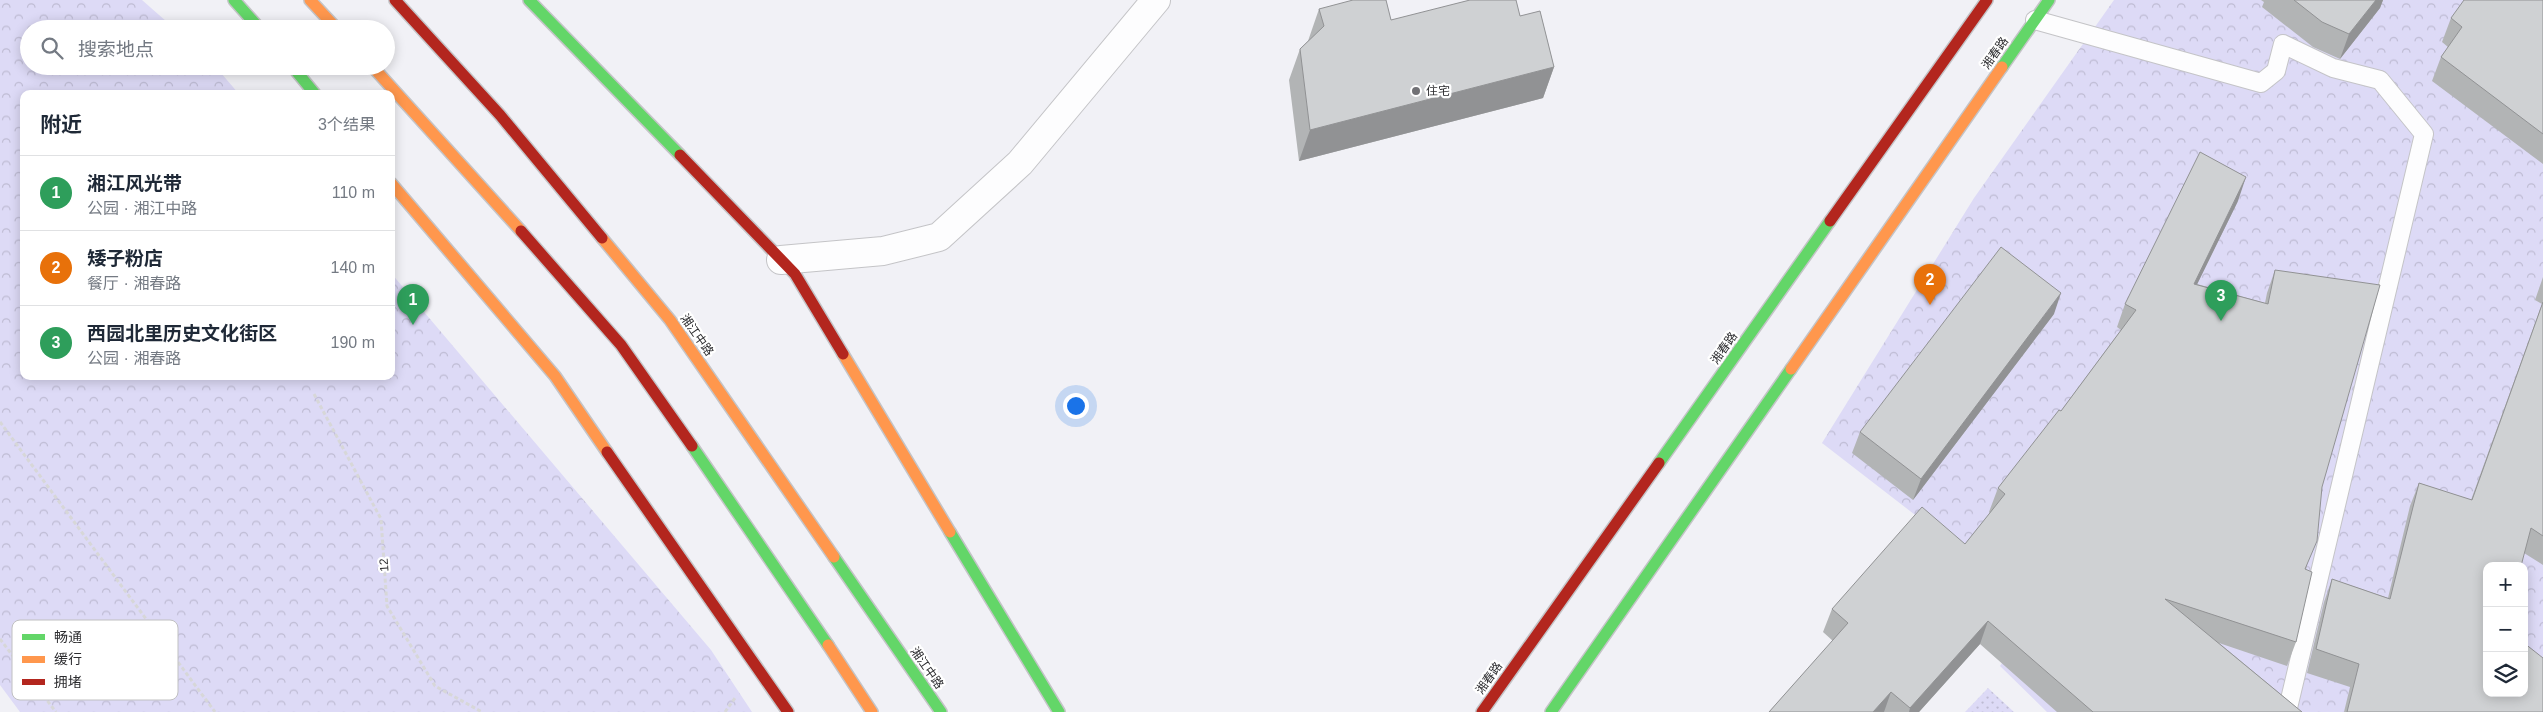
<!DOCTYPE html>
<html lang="zh">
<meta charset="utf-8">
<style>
:root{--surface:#fff;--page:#f6f6f7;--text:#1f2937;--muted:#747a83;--line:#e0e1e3;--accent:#b45309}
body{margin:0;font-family:Arial,"Noto Sans SC",sans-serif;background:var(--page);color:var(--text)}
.controls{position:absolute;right:15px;bottom:15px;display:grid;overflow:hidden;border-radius:10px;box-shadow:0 2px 12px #0003}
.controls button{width:45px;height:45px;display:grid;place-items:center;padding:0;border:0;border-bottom:1px solid var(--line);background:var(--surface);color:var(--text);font:25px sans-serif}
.you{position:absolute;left:1075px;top:405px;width:18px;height:18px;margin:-12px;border:4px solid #fff;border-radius:50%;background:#1a73e8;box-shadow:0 0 0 8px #1a73e833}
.badge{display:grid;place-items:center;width:32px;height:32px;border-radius:50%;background:var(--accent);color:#fff;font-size:16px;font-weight:700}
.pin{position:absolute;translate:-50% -41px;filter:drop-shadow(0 1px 2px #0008)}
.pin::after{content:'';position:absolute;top:26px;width:18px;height:15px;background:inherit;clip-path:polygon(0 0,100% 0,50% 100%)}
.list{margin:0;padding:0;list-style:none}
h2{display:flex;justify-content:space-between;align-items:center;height:65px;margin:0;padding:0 20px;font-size:21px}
h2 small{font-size:16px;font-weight:400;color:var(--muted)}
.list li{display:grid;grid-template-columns:32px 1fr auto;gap:15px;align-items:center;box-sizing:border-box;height:75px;padding:0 20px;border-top:1px solid var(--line)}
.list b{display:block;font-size:19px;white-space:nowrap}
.list p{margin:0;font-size:16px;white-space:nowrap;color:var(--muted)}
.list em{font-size:16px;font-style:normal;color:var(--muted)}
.icon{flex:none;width:28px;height:28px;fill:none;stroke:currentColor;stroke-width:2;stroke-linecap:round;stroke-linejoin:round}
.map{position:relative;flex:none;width:2543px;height:712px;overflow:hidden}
.search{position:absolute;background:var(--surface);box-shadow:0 2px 12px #0003;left:20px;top:20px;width:375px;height:55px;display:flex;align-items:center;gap:12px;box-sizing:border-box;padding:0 18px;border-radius:28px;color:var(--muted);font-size:19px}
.panel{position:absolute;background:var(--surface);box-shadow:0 2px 12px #0003;left:20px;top:90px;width:375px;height:290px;border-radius:10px}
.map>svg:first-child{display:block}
.grass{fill:url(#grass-dots)}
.park{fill:url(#park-crowns);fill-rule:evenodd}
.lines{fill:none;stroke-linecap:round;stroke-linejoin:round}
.lane-casing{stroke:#c4c4c7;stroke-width:20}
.street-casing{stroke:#c4c4c7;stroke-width:30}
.fast-casing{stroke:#c4c4c7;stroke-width:14}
.slow-casing{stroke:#c4c4c7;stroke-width:14}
.jam-casing{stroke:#c4c4c7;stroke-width:14}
.path{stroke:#d7d7d8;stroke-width:3;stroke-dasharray:4 2.5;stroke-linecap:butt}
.lane{stroke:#fdfdfe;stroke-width:18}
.street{stroke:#fdfdfe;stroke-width:28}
.fast{stroke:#63d668;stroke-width:11}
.slow{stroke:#ff974d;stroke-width:11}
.jam{stroke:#b3261e;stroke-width:11}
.wall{fill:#b2b4b5}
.shaded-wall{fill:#919294}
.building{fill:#cfd1d3;stroke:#919294}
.poi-dot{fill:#717175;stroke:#fff;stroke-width:2}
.labels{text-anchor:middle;stroke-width:4.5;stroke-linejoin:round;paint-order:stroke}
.street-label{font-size:12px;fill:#2c2c2f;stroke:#fff}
.poi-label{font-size:12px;fill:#2c2c2f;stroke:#fff;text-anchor:start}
.key{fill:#fff;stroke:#c0c0c1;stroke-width:1}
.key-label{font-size:14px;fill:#2c2c2f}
</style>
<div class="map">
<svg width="2543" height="712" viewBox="0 0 2543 712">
<defs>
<pattern id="grass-dots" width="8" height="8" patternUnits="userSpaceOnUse" patternTransform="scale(1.25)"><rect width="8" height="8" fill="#dddaf6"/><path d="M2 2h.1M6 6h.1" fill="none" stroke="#bebbd3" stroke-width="1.8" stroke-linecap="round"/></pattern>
<pattern id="park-crowns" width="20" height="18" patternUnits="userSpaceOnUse" patternTransform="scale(1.25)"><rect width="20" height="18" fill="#dddaf6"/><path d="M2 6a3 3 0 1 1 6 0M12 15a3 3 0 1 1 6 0" fill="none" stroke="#bebbd3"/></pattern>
</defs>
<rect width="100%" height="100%" fill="#f1f1f6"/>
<path class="grass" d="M 1988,688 L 2014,712 L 1965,712 Z"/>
<path class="park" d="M 0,0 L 142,0 L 175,29 L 29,29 L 29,66 L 215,66 L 239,94 L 24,94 L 24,376 L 391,376 L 391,273 L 711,650 L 752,712 L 20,712 L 0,685 Z
M 2114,0 L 2543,0 L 2543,712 L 2047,712 L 2000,666 L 2038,610 L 1822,443 L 1974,198 ZM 2487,566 L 2524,566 L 2524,693 L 2487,693 Z"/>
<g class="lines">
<g class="lane-casing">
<path id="lane" d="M 2035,20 L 2261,83 L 2276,71 L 2283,44 L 2333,68 L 2380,80 L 2424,134 L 2287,712"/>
</g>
<g class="street-casing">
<path id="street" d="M 781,260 L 883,251 L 939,237 L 1020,163 L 1156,0"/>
</g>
<g class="fast-casing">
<path id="fast" d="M 234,0 L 260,29
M 529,0 L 680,155
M 292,66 L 315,94
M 2002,67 L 2049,0
M 692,446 L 828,645
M 1659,463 L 1830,221
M 950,532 L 1059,712
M 834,557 L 941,712
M 1551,712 L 1791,369"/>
</g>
<g class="slow-casing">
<path id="slow" d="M 310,0 L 337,29
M 372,66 L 521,231
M 391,183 L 555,376 L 607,452
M 602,238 L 670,320 L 834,557
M 843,354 L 950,532
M 1791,369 L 2002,67
M 828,645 L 872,712"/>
</g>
<g class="jam-casing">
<path id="jam" d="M 395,0 L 500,115 L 602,238
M 680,155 L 795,274 L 843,354
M 1830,221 L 1987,0
M 521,231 L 621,345 L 692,446
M 607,452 L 788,712
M 1482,712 L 1659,463"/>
</g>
<path class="path" d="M 314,394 L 381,519 L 387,606 L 435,686 L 482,712
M 0,422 L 215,712
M 0,639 L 56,712
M 725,712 L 735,698"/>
<use href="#lane" class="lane"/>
<use href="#street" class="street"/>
<use href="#fast" class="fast"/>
<use href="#slow" class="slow"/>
<use href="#jam" class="jam"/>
</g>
<path class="wall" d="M 2261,0 L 2383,0 L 2380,8 L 2340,59 L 2313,47 L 2262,7 L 2264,2 Z
M 2543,0 L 2543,164 L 2432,81 L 2441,57 L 2448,47 L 2442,42 L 2451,18 Z
M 1319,9 L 1391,20 L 1520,16 L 1554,67 L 1543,98 L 1299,161 L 1289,80 L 1300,49 L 1308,41 Z
M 2238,201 L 2197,284 L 2265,303 L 2267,293 L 2275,270 L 2322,487 L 2306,570 L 2296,642 L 2287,666 L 2219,643 L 2302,712 L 2057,712 L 1980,644 L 1919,712 L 1769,712 L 1833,641 L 1823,632 L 1832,609 L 1965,544 L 1990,513 L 1989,512 L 1998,488 L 2061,411 L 2121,330 L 2117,327 L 2125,304 Z
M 2543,277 L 2543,565 L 2524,553 L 2487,566 L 2487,693 L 2543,712 L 2344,712 L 2350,687 L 2307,673 L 2324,602 L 2332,579 L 2388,598 L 2410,506 L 2419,483 L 2471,500 L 2542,304 L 2535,300 Z
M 2054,314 L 1913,500 L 1852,453 L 1860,432 Z"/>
<path class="shaded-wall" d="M 2376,0 L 2383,0 L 2380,8 L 2340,59 L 2349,34 Z
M 1554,67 L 1543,98 L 1299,161 L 1310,130 Z
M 2246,177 L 2238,201 L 2186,307 L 2194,284 Z
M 2061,293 L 2054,314 L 1913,500 L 1921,479 Z
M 1988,621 L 1980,644 L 1919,712 L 1909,712 L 1910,708 Z
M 1891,692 L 1884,712 L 1873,712 Z"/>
<path class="building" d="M 1353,0 L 1386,0 L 1391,20 L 1470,0 L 1516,0 L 1520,16 L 1540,11 L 1554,67 L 1310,130 L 1300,49 L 1324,26 L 1319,9 Z
M 2294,0 L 2376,0 L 2349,34 L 2322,22 Z
M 2464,0 L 2543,0 L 2543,134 L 2441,57 L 2462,27 L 2451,18 Z
M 2200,152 L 2246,177 L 2194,284 L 2268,304 L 2275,270 L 2380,285 L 2322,487 L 2317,541 L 2305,569 L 2312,572 L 2296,642 L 2165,599 L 2302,712 L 2093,712 L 1988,621 L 1910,708 L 1891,692 L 1873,712 L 1769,712 L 1848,623 L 1832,609 L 1922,507 L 1965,544 L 2005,494 L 1998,488 L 2059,410 L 2061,411 L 2136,310 L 2125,304 Z
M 2001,247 L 2061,293 L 1921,479 L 1860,432 Z
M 2543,302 L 2543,536 L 2531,528 L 2521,566 L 2487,566 L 2487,693 L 2524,693 L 2524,643 L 2543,658 L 2543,712 L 2347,712 L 2359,664 L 2316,649 L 2332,579 L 2390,599 L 2419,483 L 2472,500 Z"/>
<circle class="poi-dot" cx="1416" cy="91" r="5"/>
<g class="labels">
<g class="street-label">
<text transform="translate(1995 53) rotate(-55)" y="4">湘春路</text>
<text transform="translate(697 335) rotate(55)" y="4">湘江中路</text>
<text transform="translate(1724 348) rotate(-55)" y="4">湘春路</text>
<text transform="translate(384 565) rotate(-94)" y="4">12</text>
<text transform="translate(927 668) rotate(55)" y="4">湘江中路</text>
<text transform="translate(1489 678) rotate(-55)" y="4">湘春路</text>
</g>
<g class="poi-label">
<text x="1426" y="95">住宅</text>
</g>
</g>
<rect x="12" y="620" width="166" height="80" rx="8" class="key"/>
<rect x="22" y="634" width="23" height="6" fill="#63d668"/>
<rect x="22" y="656" width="23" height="7" fill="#ff974d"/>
<rect x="22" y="679" width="23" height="6" fill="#b3261e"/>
<g class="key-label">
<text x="54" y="642">畅通</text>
<text x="54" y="664">缓行</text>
<text x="54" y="687">拥堵</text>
</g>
</svg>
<div class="controls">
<button>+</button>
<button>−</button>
<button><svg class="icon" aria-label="layers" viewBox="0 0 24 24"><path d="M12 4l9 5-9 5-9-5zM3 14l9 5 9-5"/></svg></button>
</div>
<div class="you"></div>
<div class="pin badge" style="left:413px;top:325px;background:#2e9e5b">1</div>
<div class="pin badge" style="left:1930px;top:305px;background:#e8710a">2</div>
<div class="pin badge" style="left:2221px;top:321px;background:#2e9e5b">3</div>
<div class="search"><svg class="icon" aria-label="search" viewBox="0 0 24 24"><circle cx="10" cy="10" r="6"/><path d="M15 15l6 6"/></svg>搜索地点</div>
<section class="panel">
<h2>附近<small>3个结果</small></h2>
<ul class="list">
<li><span class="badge" style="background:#2e9e5b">1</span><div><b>湘江风光带</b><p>公园 · 湘江中路</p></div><em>110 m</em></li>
<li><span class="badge" style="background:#e8710a">2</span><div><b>矮子粉店</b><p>餐厅 · 湘春路</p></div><em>140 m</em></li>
<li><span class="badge" style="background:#2e9e5b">3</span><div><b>西园北里历史文化街区</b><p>公园 · 湘春路</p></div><em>190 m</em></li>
</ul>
</section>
</div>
